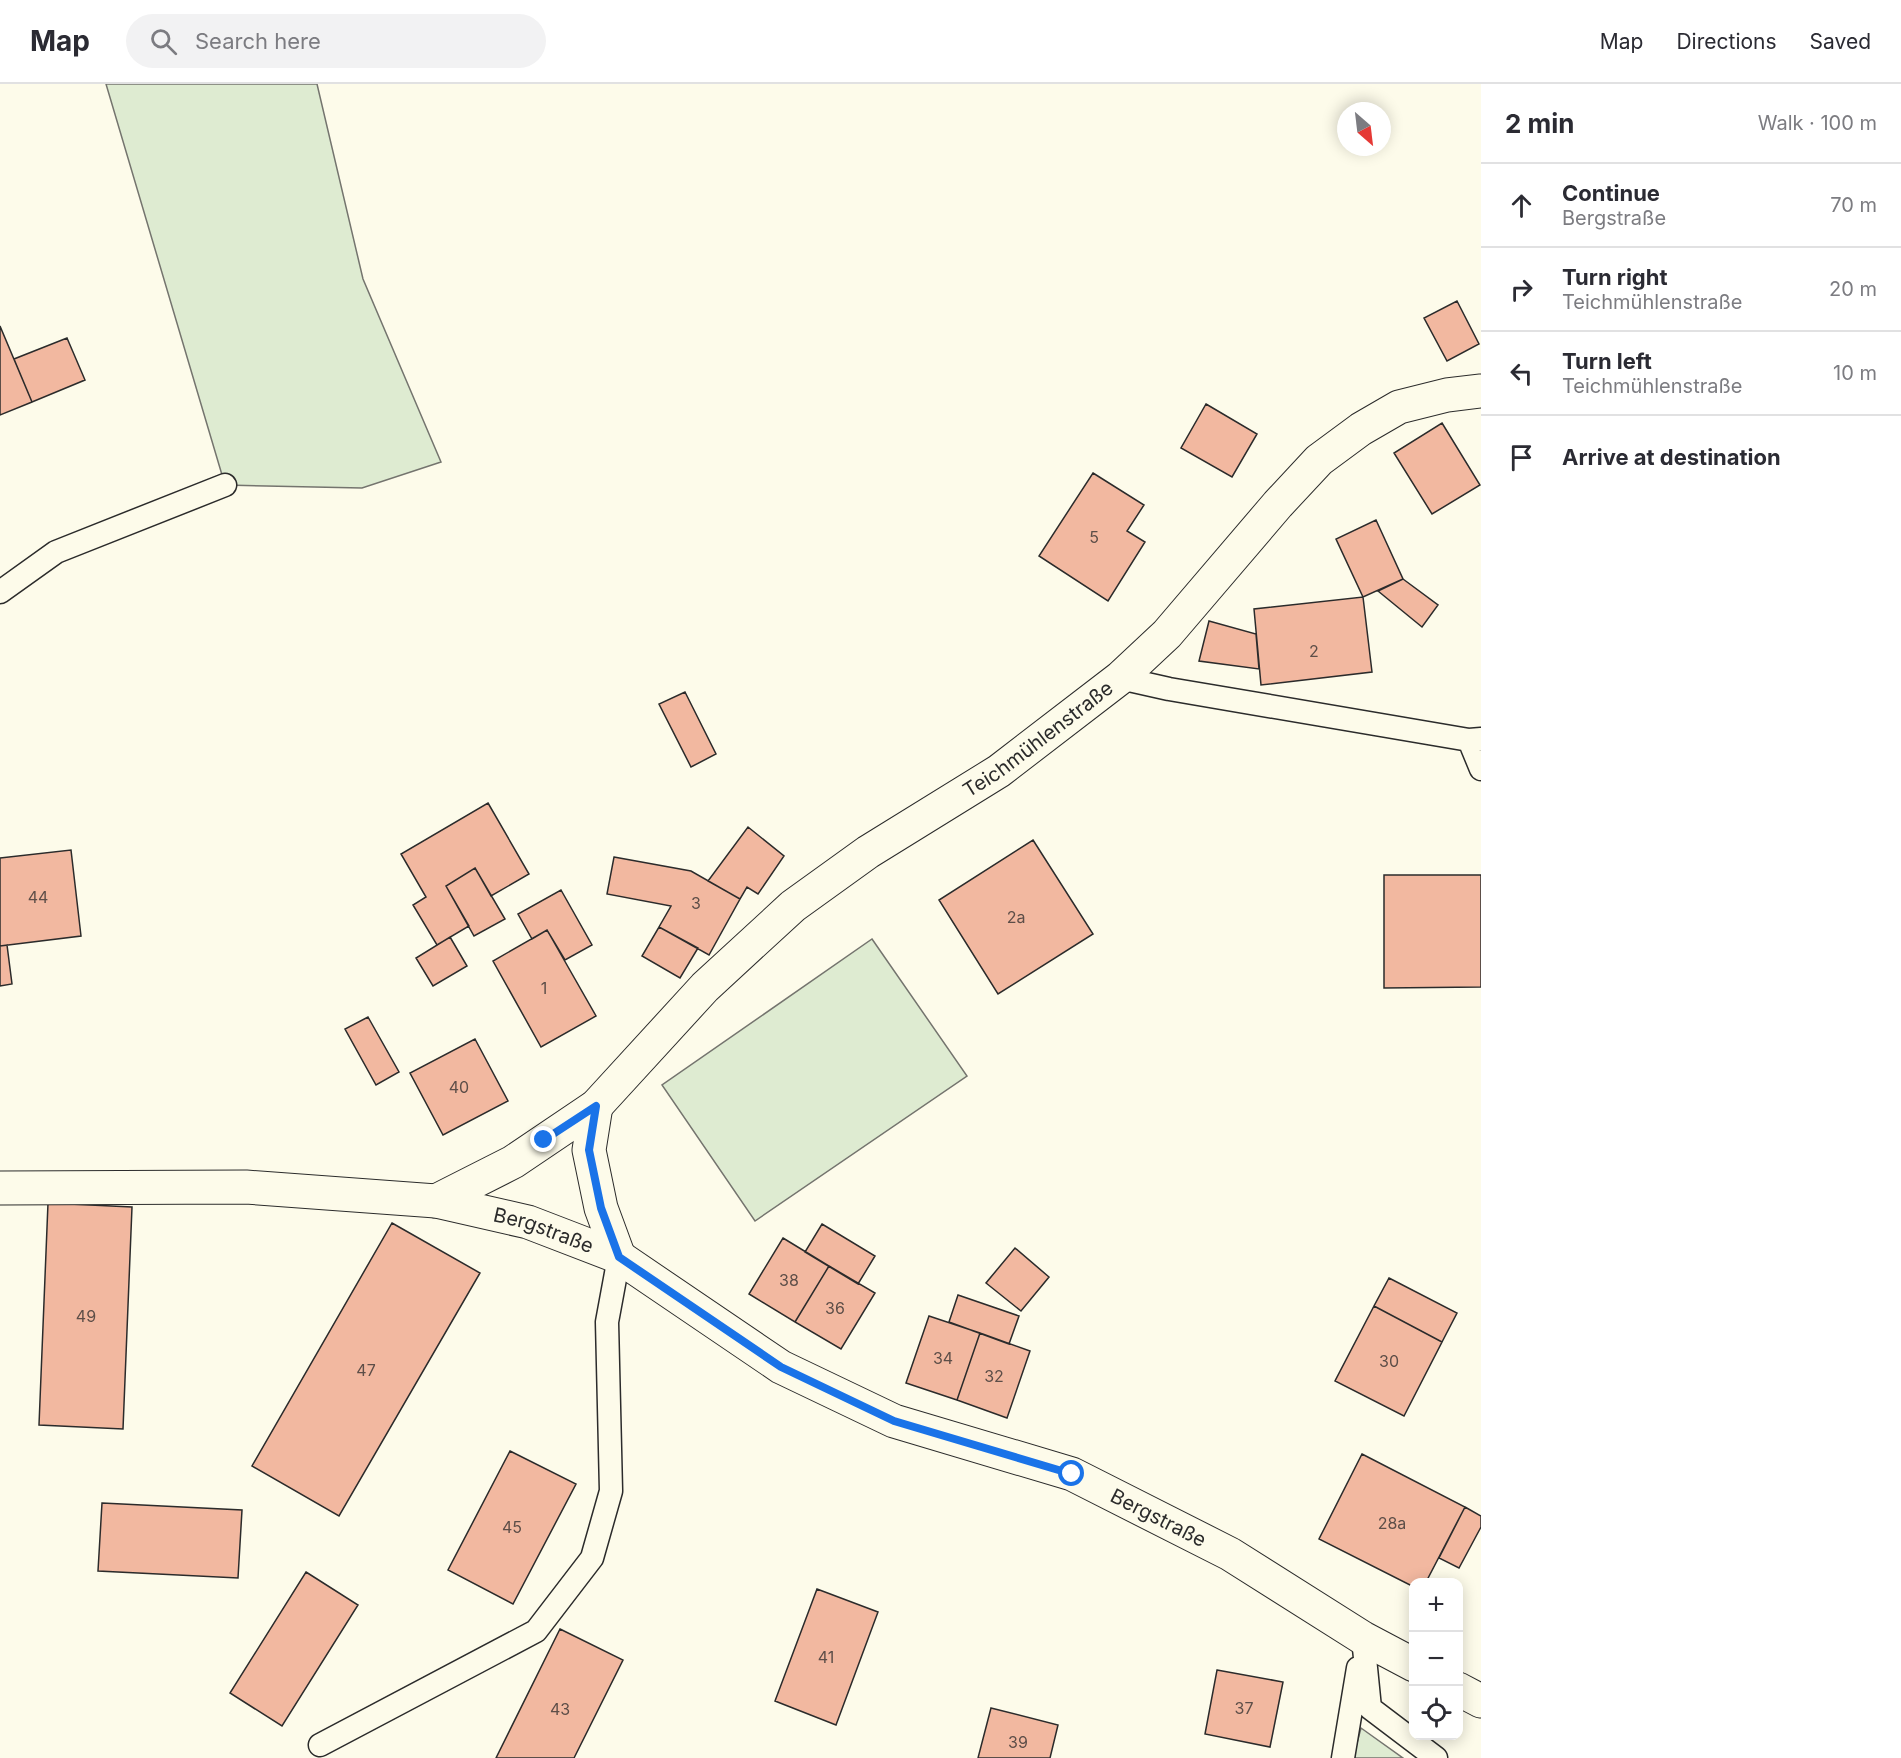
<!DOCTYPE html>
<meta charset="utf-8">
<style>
:root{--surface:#fff;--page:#f2f2f3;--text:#2b2b33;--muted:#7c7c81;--line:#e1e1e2}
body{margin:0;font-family:Inter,sans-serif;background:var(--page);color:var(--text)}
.controls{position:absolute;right:18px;bottom:18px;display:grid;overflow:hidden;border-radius:12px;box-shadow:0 3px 15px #0003}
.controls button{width:54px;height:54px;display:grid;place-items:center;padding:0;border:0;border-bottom:2px solid var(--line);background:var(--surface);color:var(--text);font:30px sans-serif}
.compass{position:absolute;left:1337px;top:18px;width:54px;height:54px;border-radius:50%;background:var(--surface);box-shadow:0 3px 15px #0003;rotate:152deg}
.stop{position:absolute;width:18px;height:18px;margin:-14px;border:4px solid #1a73e8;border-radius:50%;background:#fff}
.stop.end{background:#1a73e8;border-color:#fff;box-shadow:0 2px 6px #0008}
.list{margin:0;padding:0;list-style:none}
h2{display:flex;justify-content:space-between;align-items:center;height:78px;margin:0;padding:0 24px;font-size:26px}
h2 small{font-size:20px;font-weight:400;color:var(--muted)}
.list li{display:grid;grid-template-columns:39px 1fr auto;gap:18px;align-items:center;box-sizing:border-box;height:84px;padding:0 24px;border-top:2px solid var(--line)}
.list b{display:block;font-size:22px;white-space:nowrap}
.list p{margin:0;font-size:20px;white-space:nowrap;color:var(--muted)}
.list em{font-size:20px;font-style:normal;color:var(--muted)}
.icon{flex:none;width:33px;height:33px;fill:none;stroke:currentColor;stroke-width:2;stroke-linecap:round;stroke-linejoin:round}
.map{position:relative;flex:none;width:1481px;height:1674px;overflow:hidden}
header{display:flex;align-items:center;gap:36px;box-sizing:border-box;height:84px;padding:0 30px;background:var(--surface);border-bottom:2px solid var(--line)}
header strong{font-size:28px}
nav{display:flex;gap:33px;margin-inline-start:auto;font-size:21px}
.search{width:420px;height:54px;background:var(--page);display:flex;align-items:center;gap:15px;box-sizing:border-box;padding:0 21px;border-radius:33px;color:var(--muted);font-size:22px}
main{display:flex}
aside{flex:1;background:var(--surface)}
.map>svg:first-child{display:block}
.green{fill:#deebd1;stroke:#74746e;stroke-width:1.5}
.building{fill:#f2b8a0;stroke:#2b2b2b;stroke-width:1.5}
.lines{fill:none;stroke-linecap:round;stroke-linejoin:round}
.lane-casing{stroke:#2b2b2b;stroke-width:25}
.street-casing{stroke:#2b2b2b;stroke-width:35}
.secondary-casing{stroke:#2b2b2b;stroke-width:35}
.lane{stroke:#fdfbea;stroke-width:22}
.street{stroke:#fdfbea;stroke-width:33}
.secondary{stroke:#fdfbea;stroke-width:33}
.route{stroke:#1a73e8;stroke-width:8}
.labels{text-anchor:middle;stroke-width:4.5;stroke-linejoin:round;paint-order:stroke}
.number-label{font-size:16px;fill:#5d4e48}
.street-label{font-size:20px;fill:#2b2b2b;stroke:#fdfbea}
</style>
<header>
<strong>Map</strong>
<div class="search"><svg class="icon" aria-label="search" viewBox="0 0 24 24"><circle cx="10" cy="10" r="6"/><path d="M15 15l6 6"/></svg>Search here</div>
<nav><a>Map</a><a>Directions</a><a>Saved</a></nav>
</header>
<main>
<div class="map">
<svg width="1481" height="1674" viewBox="0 0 1481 1674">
<rect width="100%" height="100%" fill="#fdfbea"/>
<path class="green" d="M 106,0 L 317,0 L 363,195 L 441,378 L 362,404 L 225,401 Z
M 872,855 L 967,992 L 755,1137 L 662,1001 Z
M 1361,1644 L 1403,1674 L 1353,1674 Z"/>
<path class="building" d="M 1457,217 L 1479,260 L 1447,277 L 1424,234 Z
M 0,242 L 32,318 L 0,331 Z
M 67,254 L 85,296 L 32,318 L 14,275 Z
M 1206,320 L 1257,350 L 1232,393 L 1181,364 Z
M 1442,339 L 1480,401 L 1432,430 L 1394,369 Z
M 1093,389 L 1144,421 L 1127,447 L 1145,458 L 1108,517 L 1039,472 Z
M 1376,436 L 1403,495 L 1363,513 L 1336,455 Z
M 1403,495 L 1438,521 L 1422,543 L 1378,507 Z
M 1363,513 L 1372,588 L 1261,601 L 1254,525 Z
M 1209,537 L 1256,550 L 1259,585 L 1199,577 Z
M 685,608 L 716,670 L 691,683 L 659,620 Z
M 488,719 L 529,790 L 491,812 L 475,784 L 446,802 L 469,842 L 437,861 L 413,821 L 426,813 L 401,770 Z
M 748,743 L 784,772 L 758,810 L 747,803 L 740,815 L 708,797 Z
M 1033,756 L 1093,850 L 998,910 L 939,816 Z
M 71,766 L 81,852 L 0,862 L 0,774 Z
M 614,773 L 691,787 L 740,815 L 709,871 L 659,843 L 671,822 L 607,810 Z
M 475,784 L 505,835 L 474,852 L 446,802 Z
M 1384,791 L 1481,791 L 1481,903 L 1384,904 Z
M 561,806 L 592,861 L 565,876 L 547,846 L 532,855 L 518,830 Z
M 659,843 L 698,864 L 680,894 L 642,872 Z
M 547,846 L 596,932 L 541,963 L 493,877 Z
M 450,853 L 467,882 L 433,902 L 416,874 Z
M 7,861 L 12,900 L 0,902 L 0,862 Z
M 368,933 L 399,988 L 376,1001 L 345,945 Z
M 475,955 L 508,1017 L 443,1051 L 410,989 Z
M 48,1119 L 132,1123 L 123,1345 L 39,1341 Z
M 392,1139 L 480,1189 L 339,1432 L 252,1382 Z
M 822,1140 L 875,1172 L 858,1200 L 805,1168 Z
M 783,1154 L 829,1182 L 795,1238 L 749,1210 Z
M 1015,1164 L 1049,1193 L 1021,1227 L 986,1199 Z
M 829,1182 L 875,1209 L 841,1265 L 795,1238 Z
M 1389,1194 L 1457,1229 L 1442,1258 L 1374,1222 Z
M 958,1211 L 1019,1232 L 1009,1260 L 949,1238 Z
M 1374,1222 L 1442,1258 L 1404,1332 L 1335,1297 Z
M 929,1232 L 980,1249 L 957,1316 L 906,1299 Z
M 980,1249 L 1030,1267 L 1007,1334 L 957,1316 Z
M 510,1367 L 576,1400 L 513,1520 L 448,1486 Z
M 1362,1370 L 1465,1423 L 1426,1498 L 1414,1498 L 1414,1503 L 1319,1455 Z
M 102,1419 L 242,1426 L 238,1494 L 98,1487 Z
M 1465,1423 L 1481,1432 L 1481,1443 L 1459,1484 L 1439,1474 Z
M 306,1488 L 358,1521 L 282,1642 L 230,1609 Z
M 817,1505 L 878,1528 L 836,1641 L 775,1617 Z
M 560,1545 L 623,1576 L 574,1674 L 496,1674 Z
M 1217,1586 L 1283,1598 L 1270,1663 L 1205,1650 Z
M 991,1624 L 1058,1641 L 1050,1674 L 978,1674 Z"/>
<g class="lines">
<g class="lane-casing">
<path id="lane" d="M 0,508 L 56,468 L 225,401
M 1120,594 L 1169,605 L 1469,656 L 1481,655
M 1469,656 L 1481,685
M 1363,1554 L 1370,1624 L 1436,1674
M 320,1661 L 536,1547 L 592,1474 L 611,1407 L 607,1238 L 619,1173
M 1343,1674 L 1358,1584"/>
</g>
<g class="street-casing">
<g id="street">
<path d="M 596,1022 L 589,1066 L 601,1124 L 619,1173"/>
<path id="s1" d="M 436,1117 L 513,1078 L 596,1022 L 705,903 L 793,822 L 868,768 L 999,687 L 1120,594 L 1167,550 L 1278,420 L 1319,376 L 1361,345 L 1399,323 L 1447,311 L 1481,307"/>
</g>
</g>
<g class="secondary-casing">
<g id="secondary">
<path id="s2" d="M 0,1104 L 246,1103 L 436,1117 L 528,1138 L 619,1173 L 781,1283 L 894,1337 L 1072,1390 L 1230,1470 L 1363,1554 L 1414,1581"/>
<path d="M 1458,1605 L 1481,1617"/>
</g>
</g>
<use href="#lane" class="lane"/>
<use href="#street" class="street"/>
<use href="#secondary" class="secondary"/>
</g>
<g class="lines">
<path class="route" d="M 544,1056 L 596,1022 L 589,1066 L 601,1124 L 619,1173 L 781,1283 L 894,1337 L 1072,1390"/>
</g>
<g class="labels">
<g class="number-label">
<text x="1094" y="459">5</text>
<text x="1314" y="573">2</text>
<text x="38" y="819">44</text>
<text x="696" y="825">3</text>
<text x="1016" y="839">2a</text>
<text x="544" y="910">1</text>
<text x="459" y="1009">40</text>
<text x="789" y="1202">38</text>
<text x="835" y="1230">36</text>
<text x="86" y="1238">49</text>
<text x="943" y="1280">34</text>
<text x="1389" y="1283">30</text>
<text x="366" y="1292">47</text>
<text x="994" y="1298">32</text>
<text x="1392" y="1445">28a</text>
<text x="512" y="1449">45</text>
<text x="826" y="1579">41</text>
<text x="1244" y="1630">37</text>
<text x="560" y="1631">43</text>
<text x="1018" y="1664">39</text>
</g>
<g class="street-label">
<text dy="7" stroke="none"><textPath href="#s1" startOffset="764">Teichmühlenstraße</textPath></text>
<text dy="7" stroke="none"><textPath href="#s2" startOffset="548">Bergstraße</textPath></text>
<text dy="7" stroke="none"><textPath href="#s2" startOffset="1232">Bergstraße</textPath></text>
</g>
</g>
</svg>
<div class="controls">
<button>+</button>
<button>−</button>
<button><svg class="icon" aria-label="locate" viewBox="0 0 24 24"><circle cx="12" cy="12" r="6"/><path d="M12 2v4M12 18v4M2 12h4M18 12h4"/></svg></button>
</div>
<svg class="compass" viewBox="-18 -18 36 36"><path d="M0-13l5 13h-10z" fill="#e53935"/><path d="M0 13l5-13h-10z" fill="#7c7c81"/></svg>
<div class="stop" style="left:1072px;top:1390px"></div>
<div class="stop end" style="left:544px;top:1056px"></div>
</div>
<aside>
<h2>2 min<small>Walk · 100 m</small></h2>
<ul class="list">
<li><svg class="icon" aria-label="ahead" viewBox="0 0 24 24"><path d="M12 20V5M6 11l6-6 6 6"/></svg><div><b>Continue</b><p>Bergstraße</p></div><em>70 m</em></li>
<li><svg class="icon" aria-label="right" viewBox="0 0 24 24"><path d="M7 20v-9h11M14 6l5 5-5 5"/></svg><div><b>Turn right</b><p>Teichmühlenstraße</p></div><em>20 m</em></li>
<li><svg class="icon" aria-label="left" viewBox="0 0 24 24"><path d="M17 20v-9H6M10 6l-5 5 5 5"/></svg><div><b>Turn left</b><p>Teichmühlenstraße</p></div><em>10 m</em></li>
<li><svg class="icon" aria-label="arrive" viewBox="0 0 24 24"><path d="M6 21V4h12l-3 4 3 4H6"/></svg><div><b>Arrive at destination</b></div></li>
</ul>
</aside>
</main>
